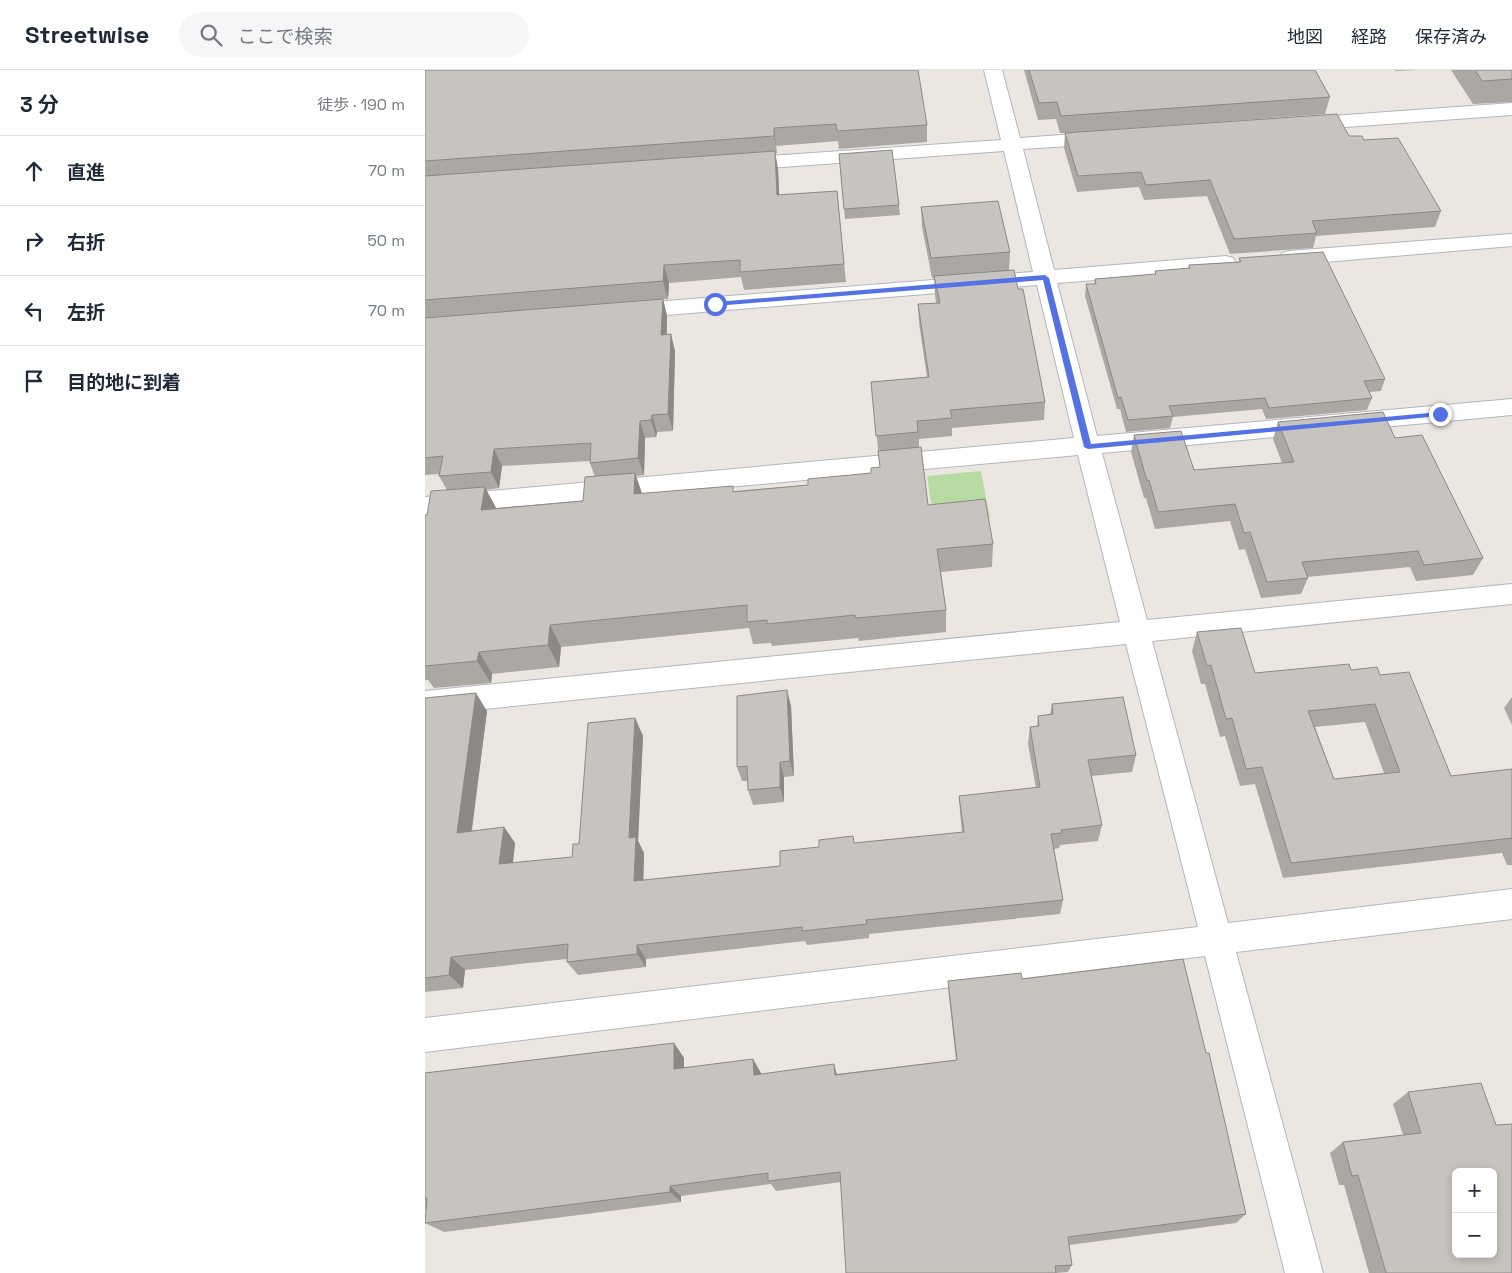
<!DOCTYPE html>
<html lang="ja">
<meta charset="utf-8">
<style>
:root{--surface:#fff;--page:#f6f6f7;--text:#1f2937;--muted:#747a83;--line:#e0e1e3}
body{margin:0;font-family:"Space Grotesk","Noto Sans JP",sans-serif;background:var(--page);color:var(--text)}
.controls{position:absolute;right:15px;bottom:15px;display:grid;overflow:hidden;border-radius:8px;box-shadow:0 2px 8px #0003}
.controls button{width:45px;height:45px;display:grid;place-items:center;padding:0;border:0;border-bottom:1px solid var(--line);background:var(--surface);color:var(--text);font:25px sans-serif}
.stop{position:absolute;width:15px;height:15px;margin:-11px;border:4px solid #5472e5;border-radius:50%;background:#fff}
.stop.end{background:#5472e5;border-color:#fff;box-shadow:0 1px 5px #0008}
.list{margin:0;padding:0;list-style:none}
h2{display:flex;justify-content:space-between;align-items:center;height:65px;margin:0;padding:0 20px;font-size:21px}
h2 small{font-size:16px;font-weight:400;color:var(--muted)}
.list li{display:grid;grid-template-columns:32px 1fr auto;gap:15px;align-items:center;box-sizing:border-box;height:70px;padding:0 20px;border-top:1px solid var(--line)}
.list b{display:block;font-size:19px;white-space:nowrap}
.list em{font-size:16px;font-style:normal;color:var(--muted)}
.icon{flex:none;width:28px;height:28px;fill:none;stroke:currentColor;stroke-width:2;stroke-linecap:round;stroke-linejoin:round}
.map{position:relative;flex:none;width:1087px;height:1203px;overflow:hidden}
header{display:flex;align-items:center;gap:30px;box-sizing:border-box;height:70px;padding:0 25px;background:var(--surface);border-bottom:1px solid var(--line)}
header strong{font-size:24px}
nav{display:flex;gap:28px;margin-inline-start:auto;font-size:18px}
.search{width:350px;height:45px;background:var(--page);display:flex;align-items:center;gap:12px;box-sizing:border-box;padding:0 18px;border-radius:28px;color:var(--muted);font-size:19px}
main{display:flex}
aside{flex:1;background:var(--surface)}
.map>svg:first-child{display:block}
.green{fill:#b7dba3}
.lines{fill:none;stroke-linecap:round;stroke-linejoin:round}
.street-casing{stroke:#b3b6be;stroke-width:2}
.street{fill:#fff;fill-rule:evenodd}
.wall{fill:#aba8a4;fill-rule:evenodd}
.shaded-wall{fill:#8b8886}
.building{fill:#c7c3bf;stroke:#8b8886;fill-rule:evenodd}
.route{fill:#5472e5}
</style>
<header>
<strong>Streetwise</strong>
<div class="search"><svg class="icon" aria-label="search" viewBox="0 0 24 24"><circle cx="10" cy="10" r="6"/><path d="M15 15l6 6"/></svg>ここで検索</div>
<nav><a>地図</a><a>経路</a><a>保存済み</a></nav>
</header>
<main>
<aside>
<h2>3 分<small>徒歩 · 190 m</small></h2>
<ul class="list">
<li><svg class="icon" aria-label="ahead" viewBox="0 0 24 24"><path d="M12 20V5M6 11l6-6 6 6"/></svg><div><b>直進</b></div><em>70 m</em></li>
<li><svg class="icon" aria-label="right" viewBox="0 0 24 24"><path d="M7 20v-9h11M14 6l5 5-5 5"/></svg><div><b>右折</b></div><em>50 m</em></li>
<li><svg class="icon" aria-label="left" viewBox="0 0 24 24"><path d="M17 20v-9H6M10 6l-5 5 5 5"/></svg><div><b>左折</b></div><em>70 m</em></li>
<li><svg class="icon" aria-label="arrive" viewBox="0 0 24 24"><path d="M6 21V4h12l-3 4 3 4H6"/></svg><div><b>目的地に到着</b></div></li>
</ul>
</aside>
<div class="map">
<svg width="1087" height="1203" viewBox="0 0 1087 1203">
<rect width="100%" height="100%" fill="#ece6e0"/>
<path class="green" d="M 556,401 L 565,448 L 509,453 L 502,406 Z"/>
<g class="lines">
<g class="street-casing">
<path id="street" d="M 559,0 L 577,0 L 595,68 L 677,62 L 684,64 L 686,68 L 684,72 L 677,74 L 598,79 L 629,200 L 801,186 L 808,188 L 811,193 L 808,198 L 801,200 L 632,213 L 672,366 L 1087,329 L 1087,345 L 677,383 L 722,550 L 1087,514 L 1087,534 L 727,571 L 803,853 L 1087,819 L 1087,849 L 811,882 L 898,1203 L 860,1203 L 780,886 L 0,982 L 0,948 L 773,857 L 701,574 L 0,645 L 0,621 L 695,552 L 653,385 L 0,445 L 0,427 L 649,368 L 612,215 L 204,248 L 196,246 L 193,241 L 196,236 L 204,234 L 608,202 L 579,81 L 315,100 L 308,98 L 305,94 L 308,90 L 315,88 L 576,70 Z
M 1087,33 L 1087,45 L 879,60 L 872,58 L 870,54 L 872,50 L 879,48 Z
M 1087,164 L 1087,176 L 864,195 L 857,193 L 854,188 L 857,183 L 864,181 Z"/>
</g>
<use href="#street" class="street"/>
</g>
<path class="wall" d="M 0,0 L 502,55 L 502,72 L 414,79 L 413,71 L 351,76 L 352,83 L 350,83 L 353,99 L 354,125 L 412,121 L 421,212 L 319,220 L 316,207 L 244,213 L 243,229 L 238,229 L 242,246 L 242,264 L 250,281 L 248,361 L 232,362 L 231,367 L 220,368 L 219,405 L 211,406 L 217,423 L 309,421 L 383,415 L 446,403 L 455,397 L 446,312 L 502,307 L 494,253 L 493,234 L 511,233 L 510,225 L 509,208 L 507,208 L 497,157 L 496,137 L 585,182 L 584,200 L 620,332 L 619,350 L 527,358 L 527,366 L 494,369 L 494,377 L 503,435 L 568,474 L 567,497 L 516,502 L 521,540 L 521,562 L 434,571 L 433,568 L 347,576 L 346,573 L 328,574 L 324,558 L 136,577 L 134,597 L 67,604 L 66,613 L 9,618 L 3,610 L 0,610 L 0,445 L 2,445 L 22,420 L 14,406 L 15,404 L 0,405 ZM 165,391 L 165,393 L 170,407 L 158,431 L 71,438 L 61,420 L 74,418 L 77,396 Z
M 599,0 L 890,0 L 905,27 L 900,44 L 682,60 L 924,66 L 939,70 L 1016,141 L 1010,157 L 891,166 L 888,178 L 805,184 L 782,126 L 719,130 L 714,117 L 652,122 L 639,78 L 640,63 L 635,63 L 631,49 L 613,50 Z
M 970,0 L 992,0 L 971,1 Z
M 1026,0 L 1087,0 L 1087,32 L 1048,34 Z
M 414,84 L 474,135 L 475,145 L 420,149 Z
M 814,188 L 960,309 L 956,321 L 944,322 L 947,328 L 942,340 L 841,349 L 837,339 L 748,347 L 745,358 L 701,362 L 695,339 L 692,339 L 660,226 L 661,214 L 669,214 L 670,209 L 730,204 L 730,201 L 763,198 L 764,195 L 814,192 Z
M 853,352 L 970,368 L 1058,488 L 1048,505 L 991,511 L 985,497 L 882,507 L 883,508 L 876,524 L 836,528 L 820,479 L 814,480 L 805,451 L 730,459 L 721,428 L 719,428 L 706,382 L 709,365 L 769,400 L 857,393 L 848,369 Z
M 772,562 L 830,603 L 926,600 L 955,605 L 1026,706 L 1087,699 L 1087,795 L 1082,795 L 1077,783 L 858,808 L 830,714 L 815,716 L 800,666 L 795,667 L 780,614 L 776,614 L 767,581 ZM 940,652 L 959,703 L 909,709 L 890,657 Z
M 1087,627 L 1087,655 L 1079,638 Z
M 0,628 L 62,641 L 47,761 L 79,757 L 90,773 L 88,793 L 147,787 L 210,648 L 218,666 L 213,771 L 219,783 L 218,810 L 355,796 L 430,773 L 537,762 L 535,742 L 534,726 L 611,718 L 603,674 L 605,657 L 612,657 L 613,646 L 625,644 L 627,634 L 711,685 L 707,702 L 666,706 L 677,755 L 673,771 L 635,775 L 634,778 L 629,779 L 638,830 L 635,844 L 444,864 L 444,868 L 382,875 L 380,871 L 221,889 L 221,897 L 153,905 L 142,892 L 142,889 L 40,900 L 38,918 L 0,922 Z
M 366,636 L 369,706 L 359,707 L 359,732 L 328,735 L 323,720 L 323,711 L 317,711 L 312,697 Z
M 597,909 L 781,983 L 821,1144 L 811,1153 L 644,1175 L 647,1195 L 643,1202 L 631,1203 L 416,1112 L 351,1121 L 346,1114 L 256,1126 L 256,1132 L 19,1162 L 0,1153 L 1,1140 L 0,1140 L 0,1003 L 249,973 L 259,988 L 259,998 L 328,989 L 336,1004 L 412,1004 L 531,990 L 524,927 L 523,911 Z
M 983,1022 L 1087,1203 L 944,1203 L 919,1115 L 914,1115 L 905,1083 L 918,1072 L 978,1065 L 968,1034 Z"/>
<path class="shaded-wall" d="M 349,58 L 351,76 L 352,83 L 349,66 Z
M 350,81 L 353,99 L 355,142 L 352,125 Z
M 239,195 L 244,213 L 243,229 L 238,211 Z
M 238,229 L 242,246 L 241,282 L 236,265 Z
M 246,264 L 250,281 L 248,361 L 243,344 Z
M 227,345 L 232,362 L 231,367 L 226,350 Z
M 215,351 L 220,368 L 219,405 L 213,388 Z
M 69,379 L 77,396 L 74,418 L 66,402 Z
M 210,403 L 218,427 L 209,424 Z
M 60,417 L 72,440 L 56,440 Z
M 125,555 L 136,577 L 134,597 L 123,575 Z
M 54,582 L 67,604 L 66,613 L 52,591 Z
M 362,620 L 366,636 L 369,706 L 365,691 Z
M 51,623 L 62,641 L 44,779 L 32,763 Z
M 210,648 L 218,666 L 213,771 L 219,783 L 218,826 L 209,811 L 204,768 Z
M 355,692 L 359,707 L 359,732 L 355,717 Z
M 79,757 L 90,773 L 86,809 L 74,794 Z
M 212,875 L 221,889 L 221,897 L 212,884 Z
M 26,887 L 40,900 L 38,918 L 24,905 Z
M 249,973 L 259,988 L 259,1013 L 249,999 Z
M 328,989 L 336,1003 L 336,1018 L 329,1005 Z
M 409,994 L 413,1008 L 410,1005 Z
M 245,1116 L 256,1126 L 256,1132 L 245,1122 Z"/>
<path class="building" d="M 0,0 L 493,0 L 502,55 L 412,61 L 411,54 L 349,58 L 349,66 L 0,91 Z
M 604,0 L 890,0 L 905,27 L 636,46 L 632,32 L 614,33 Z
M 1050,0 L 1087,0 L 1087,9 L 1057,11 Z
M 912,44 L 924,66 L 937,66 L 939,70 L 973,68 L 1016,141 L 887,151 L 892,163 L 809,169 L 785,110 L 721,115 L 716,102 L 653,106 L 640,63 Z
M 467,80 L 474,135 L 419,139 L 414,84 Z
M 350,81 L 352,125 L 412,121 L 419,194 L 315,202 L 315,190 L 239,195 L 238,211 L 0,230 L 0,106 Z
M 573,131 L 585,182 L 506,188 L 496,137 Z
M 898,182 L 960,309 L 939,311 L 947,328 L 844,338 L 840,328 L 744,336 L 748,346 L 703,350 L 696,327 L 693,328 L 661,214 L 671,214 L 670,209 L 731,204 L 730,201 L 765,198 L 764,195 L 816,192 L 814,188 Z
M 589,200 L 593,219 L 598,219 L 620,332 L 525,340 L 527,348 L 492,351 L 493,362 L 451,366 L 446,312 L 504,307 L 493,234 L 515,233 L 509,206 Z
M 238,229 L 236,265 L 246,264 L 243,344 L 227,345 L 226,350 L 215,351 L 213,388 L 165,393 L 166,373 L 69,379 L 66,402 L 14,406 L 18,386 L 0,388 L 0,248 Z
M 958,342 L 970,368 L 997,365 L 1058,488 L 999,495 L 993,481 L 877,492 L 883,508 L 842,512 L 825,462 L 819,463 L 810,434 L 733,442 L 724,410 L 722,411 L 709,365 L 756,361 L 769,400 L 869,392 L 853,352 Z
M 496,377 L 503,435 L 560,429 L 568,474 L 512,479 L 521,540 L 431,548 L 430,545 L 342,554 L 342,550 L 322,552 L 322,535 L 125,555 L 123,575 L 54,582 L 52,591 L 0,596 L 0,445 L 2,445 L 6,421 L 60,417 L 56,440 L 158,431 L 160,407 L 210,403 L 209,424 L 308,416 L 308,422 L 383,415 L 383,409 L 446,403 L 446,398 L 455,397 L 453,381 Z
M 816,558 L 830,603 L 924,594 L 926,600 L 952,597 L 955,605 L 984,602 L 1026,706 L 1087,699 L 1087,768 L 866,793 L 837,697 L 821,699 L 807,648 L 801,649 L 786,595 L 782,596 L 772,562 ZM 950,634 L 975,702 L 909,709 L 883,641 Z
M 362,620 L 365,691 L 355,692 L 355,717 L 323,720 L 322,696 L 312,697 L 312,626 Z
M 51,623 L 32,763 L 79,757 L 74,794 L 147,787 L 148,774 L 154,774 L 163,653 L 210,648 L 204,768 L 211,767 L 209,811 L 355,796 L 355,781 L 394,777 L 394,770 L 428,766 L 429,773 L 539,762 L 534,726 L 615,717 L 605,657 L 614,656 L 613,646 L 628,644 L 627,634 L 698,627 L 711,685 L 663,690 L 677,755 L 636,760 L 637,763 L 626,764 L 638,830 L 441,850 L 442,854 L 377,861 L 377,857 L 212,875 L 212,884 L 142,892 L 143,874 L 26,887 L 24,905 L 0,908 L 0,628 Z
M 758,889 L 781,983 L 784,983 L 821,1144 L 643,1167 L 647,1195 L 630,1196 L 631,1203 L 421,1203 L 415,1102 L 343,1111 L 343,1103 L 245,1116 L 245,1122 L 0,1153 L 2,1128 L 0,1128 L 0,1003 L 249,973 L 249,999 L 328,989 L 329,1005 L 409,994 L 410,1005 L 532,990 L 523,911 L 596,903 L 597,909 Z
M 1056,1013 L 1071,1055 L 1087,1054 L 1087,1203 L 961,1203 L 933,1105 L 927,1106 L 918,1072 L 996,1063 L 983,1022 ZM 1031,1102 L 1068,1102 L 1068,1184 L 1031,1184 Z"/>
<path class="route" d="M 620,205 L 624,208 L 666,374 L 1015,342 L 1019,344 L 1015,346 L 663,379 L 659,377 L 618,210 L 290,236 L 287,234 L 290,232 Z"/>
</svg>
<div class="controls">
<button>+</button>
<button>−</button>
</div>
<div class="stop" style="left:290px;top:234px"></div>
<div class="stop end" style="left:1015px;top:344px"></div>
</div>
</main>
